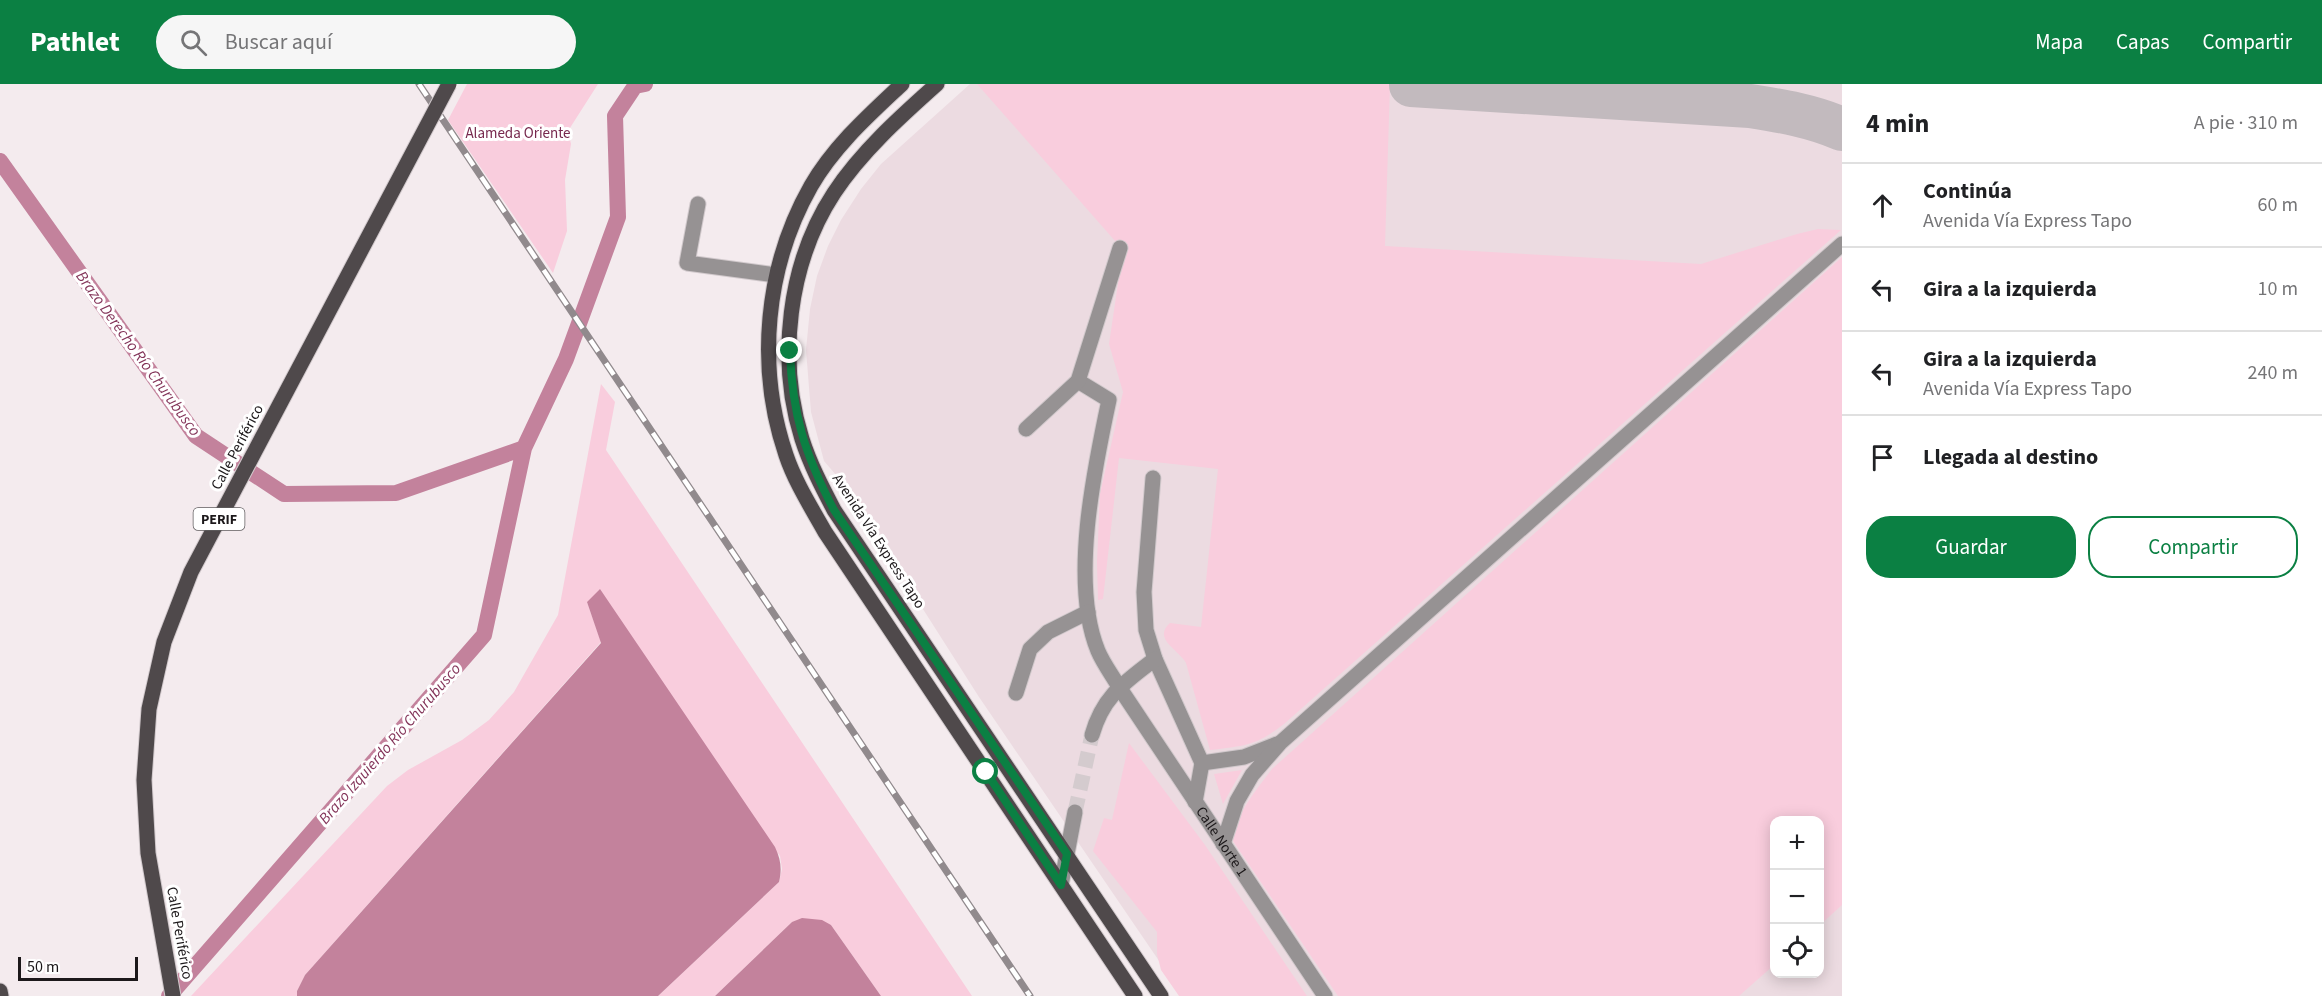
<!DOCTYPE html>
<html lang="es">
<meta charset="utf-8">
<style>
:root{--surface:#fff;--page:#f6f6f6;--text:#202124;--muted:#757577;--line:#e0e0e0;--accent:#0b8043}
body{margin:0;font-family:"Source Sans 3",sans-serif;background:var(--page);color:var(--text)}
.controls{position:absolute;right:18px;bottom:18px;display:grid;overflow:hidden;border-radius:12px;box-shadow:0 3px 15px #0003}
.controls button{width:54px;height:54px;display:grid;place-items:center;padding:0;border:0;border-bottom:2px solid var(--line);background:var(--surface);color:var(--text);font:30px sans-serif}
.scale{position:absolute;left:18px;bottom:15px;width:120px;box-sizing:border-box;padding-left:6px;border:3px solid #1c181a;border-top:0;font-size:16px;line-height:21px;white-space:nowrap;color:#1c181a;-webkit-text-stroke:4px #fff;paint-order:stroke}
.stop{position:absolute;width:18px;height:18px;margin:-14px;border:4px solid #0b8043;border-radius:50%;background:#fff}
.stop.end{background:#0b8043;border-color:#fff;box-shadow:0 2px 6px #0008}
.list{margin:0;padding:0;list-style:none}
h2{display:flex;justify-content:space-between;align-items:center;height:78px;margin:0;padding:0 24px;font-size:26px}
h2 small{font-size:20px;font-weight:400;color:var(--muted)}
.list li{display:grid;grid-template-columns:39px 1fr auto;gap:18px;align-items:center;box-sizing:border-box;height:84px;padding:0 24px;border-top:2px solid var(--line)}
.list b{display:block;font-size:22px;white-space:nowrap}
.list p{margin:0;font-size:20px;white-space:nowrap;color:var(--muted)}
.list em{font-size:20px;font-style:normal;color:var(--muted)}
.actions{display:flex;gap:12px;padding:18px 24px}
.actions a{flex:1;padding:14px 0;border:2px solid var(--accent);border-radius:24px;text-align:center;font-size:21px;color:var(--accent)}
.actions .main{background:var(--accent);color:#fff}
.icon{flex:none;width:33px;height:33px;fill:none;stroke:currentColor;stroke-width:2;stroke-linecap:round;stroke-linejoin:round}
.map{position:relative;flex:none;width:1842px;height:912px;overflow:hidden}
header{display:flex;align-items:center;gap:36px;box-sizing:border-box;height:84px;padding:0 30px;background:var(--accent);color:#fff}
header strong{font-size:28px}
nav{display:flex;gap:33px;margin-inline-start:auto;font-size:21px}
.search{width:420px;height:54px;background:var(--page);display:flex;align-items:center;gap:15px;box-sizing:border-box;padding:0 21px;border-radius:33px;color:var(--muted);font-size:22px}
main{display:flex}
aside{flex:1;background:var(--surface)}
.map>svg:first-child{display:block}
.built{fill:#ecdbe1;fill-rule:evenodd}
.green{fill:#f9cddd}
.water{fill:#c3829c}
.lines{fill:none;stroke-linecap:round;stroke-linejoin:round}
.canal{stroke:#c3829c;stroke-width:16}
.taxiway{stroke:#c2babe;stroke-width:44}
.minor-tunnel{stroke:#d4cbce;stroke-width:15;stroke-dasharray:15 8;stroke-linecap:butt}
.minor-casing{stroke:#d1c9cc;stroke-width:17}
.major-casing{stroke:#d1c9cc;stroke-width:17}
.minor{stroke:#969293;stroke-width:15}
.major{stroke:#4f494b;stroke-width:15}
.rail-casing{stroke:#918a8d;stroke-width:7}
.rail{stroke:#fff;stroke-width:4.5;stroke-dasharray:14;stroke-linecap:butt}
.major-bridge-casing{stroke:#d1c9cc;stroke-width:17;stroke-linecap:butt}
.major-bridge{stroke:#4f494b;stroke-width:15}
.route{stroke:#0b8043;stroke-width:8}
.labels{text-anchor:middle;stroke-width:6;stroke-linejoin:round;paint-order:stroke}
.shield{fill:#fff;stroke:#605d5f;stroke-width:1.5}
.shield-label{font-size:14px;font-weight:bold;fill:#1c181a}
.park-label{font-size:15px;fill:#77294e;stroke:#fff}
.street-label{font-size:15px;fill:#1c181a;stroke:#fff}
.water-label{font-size:16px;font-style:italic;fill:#833459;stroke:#fff}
</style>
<header>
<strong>Pathlet</strong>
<div class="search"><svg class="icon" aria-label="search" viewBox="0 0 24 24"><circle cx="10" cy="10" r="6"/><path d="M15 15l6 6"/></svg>Buscar aquí</div>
<nav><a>Mapa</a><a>Capas</a><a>Compartir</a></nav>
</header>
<main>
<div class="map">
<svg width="1842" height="912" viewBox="0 0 1842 912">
<rect width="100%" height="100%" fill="#f4ebee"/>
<path class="built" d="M 970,0 L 1842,0 L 1842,912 L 1183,912 L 979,613 L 842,398 L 824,377 L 811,328 L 806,266 L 810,225 L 817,192 L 828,162 L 841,136 L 861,105 L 881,80 ZM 1774,736 L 1820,736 L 1820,890 L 1774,890 Z"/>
<path class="green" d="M 467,0 L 598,0 L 568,47 L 571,60 L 565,96 L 567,147 L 553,189 L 448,36 Z
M 977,0 L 1390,0 L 1385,162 L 1701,180 L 1797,150 L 1818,145 L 1841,146 L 1284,640 C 1256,662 1243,662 1210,666 L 1186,579 C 1179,566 1152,555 1170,539 L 1201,543 L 1218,385 L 1119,374 L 1103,515 L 1098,516 L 1097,478 L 1100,410 L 1123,308 L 1109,260 L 1123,166 Z
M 1842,173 L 1842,821 L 1820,841 L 1820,736 L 1774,736 L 1774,881 L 1739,912 L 1338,912 L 1231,754 C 1238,728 1256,706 1272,685 Z
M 601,300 L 615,318 L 606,366 L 972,912 L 881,912 L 831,841 L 792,838 L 715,912 L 658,912 L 779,798 L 782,785 L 780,772 L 587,518 L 601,558 L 305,891 L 297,907 L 297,912 L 191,912 L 387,702 L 408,686 L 462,656 L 489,636 L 514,608 L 558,531 Z
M 1129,659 L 1205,761 L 1307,912 L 1179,912 L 1161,886 L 1157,870 L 1157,848 L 1093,767 L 1104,734 L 1112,736 Z
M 1242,686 L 1223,720 L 1214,690 Z"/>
<path class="water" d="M 600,505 L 775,763 C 781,776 782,785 779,798 L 658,912 L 297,912 L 297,907 L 305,891 L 601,559 L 587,518 Z
M 802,834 L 822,836 L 831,841 L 881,912 L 715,912 L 792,838 Z"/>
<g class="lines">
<path class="canal" d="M 0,77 L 196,352 L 284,410 L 396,409 L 524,364
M 169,912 L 484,551 L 524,364 L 566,275 L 618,133 L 615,32 L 635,2 L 645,0"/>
<path class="taxiway" d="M 1411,1 L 1750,22 C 1782,27 1812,32 1842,45"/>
<path class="minor-tunnel" d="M 1075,728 L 1092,651"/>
<g class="minor-casing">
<g id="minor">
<path d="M 698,120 L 687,179 L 776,191"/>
<path id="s1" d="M 1078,297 L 1109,316 C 1094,386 1070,499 1098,567 C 1103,579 1112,591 1119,603 L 1325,912"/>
<path d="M 1026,345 L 1078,297 L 1120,164"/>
<path d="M 1153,394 L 1144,508 L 1146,546 L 1155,575 L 1202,679 L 1195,718"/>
<path d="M 1016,609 L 1030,565 L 1048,548 L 1088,528"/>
<path d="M 1092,651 C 1103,612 1124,599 1155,575"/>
<path d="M 1202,679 L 1244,673 L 1277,660"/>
<path d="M 1223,760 L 1237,717 L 1252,691 L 1280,659 L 1842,160"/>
<path d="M 1061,801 L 1075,728"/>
</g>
</g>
<g class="major-casing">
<path id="major" d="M 902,0 C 869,31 834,62 811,102 C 765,183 756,283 786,371 C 795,398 811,423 825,448 L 1135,912
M 937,0 C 900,33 861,68 834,109 C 788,179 777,276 802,355 C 810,380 822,403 834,426 L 1161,912
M 0,907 L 1,912"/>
</g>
<use href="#minor" class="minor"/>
<use href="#major" class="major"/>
<g class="rail-casing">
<path id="rail" d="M 419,0 L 1030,912"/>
</g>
<use href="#rail" class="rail"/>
<g class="major-bridge-casing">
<path id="major-bridge" d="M 173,912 L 148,769 L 144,696 L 149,625 L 164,558 L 191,488 L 449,0"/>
</g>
<use href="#major-bridge" class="major-bridge"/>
</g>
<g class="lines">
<path class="route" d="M 790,267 C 792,330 805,371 834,426 L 1067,770 L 1061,801 L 986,688"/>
</g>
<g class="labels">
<rect class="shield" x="193.5" y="424" width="51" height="22" rx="4.5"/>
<g class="shield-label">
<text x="219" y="440">PERIF</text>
</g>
<g class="park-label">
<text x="518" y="54">Alameda Oriente</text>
</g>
<g class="street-label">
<text transform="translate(237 363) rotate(-62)" y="5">Calle Periférico</text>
<text transform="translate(879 457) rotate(57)" y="5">Avenida Vía Express Tapo</text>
<text dy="5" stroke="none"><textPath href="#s1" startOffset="518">Calle Norte 1</textPath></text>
<text transform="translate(180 849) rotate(80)" y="5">Calle Periférico</text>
</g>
<g class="water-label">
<text transform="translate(139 269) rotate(54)" y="6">Brazo Derecho Río Churubusco</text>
<text transform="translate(389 659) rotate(-49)" y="6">Brazo Izquierdo Río Churubusco</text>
</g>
</g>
</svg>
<div class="controls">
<button>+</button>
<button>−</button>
<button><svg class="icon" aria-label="locate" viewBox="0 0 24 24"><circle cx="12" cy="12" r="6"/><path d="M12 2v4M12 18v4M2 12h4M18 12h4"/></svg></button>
</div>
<div class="scale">50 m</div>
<div class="stop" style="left:986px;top:688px"></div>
<div class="stop end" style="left:790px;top:267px"></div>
</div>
<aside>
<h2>4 min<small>A pie · 310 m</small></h2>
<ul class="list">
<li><svg class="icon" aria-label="ahead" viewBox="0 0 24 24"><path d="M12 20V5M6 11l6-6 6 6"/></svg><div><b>Continúa</b><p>Avenida Vía Express Tapo</p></div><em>60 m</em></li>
<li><svg class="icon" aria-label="left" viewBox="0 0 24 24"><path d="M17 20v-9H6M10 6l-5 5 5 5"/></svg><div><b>Gira a la izquierda</b></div><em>10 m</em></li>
<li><svg class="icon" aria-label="left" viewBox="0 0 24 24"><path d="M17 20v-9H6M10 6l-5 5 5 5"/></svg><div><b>Gira a la izquierda</b><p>Avenida Vía Express Tapo</p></div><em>240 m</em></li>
<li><svg class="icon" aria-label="arrive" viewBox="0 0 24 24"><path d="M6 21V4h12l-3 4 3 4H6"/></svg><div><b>Llegada al destino</b></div></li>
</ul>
<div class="actions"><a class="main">Guardar</a><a>Compartir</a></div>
</aside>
</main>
